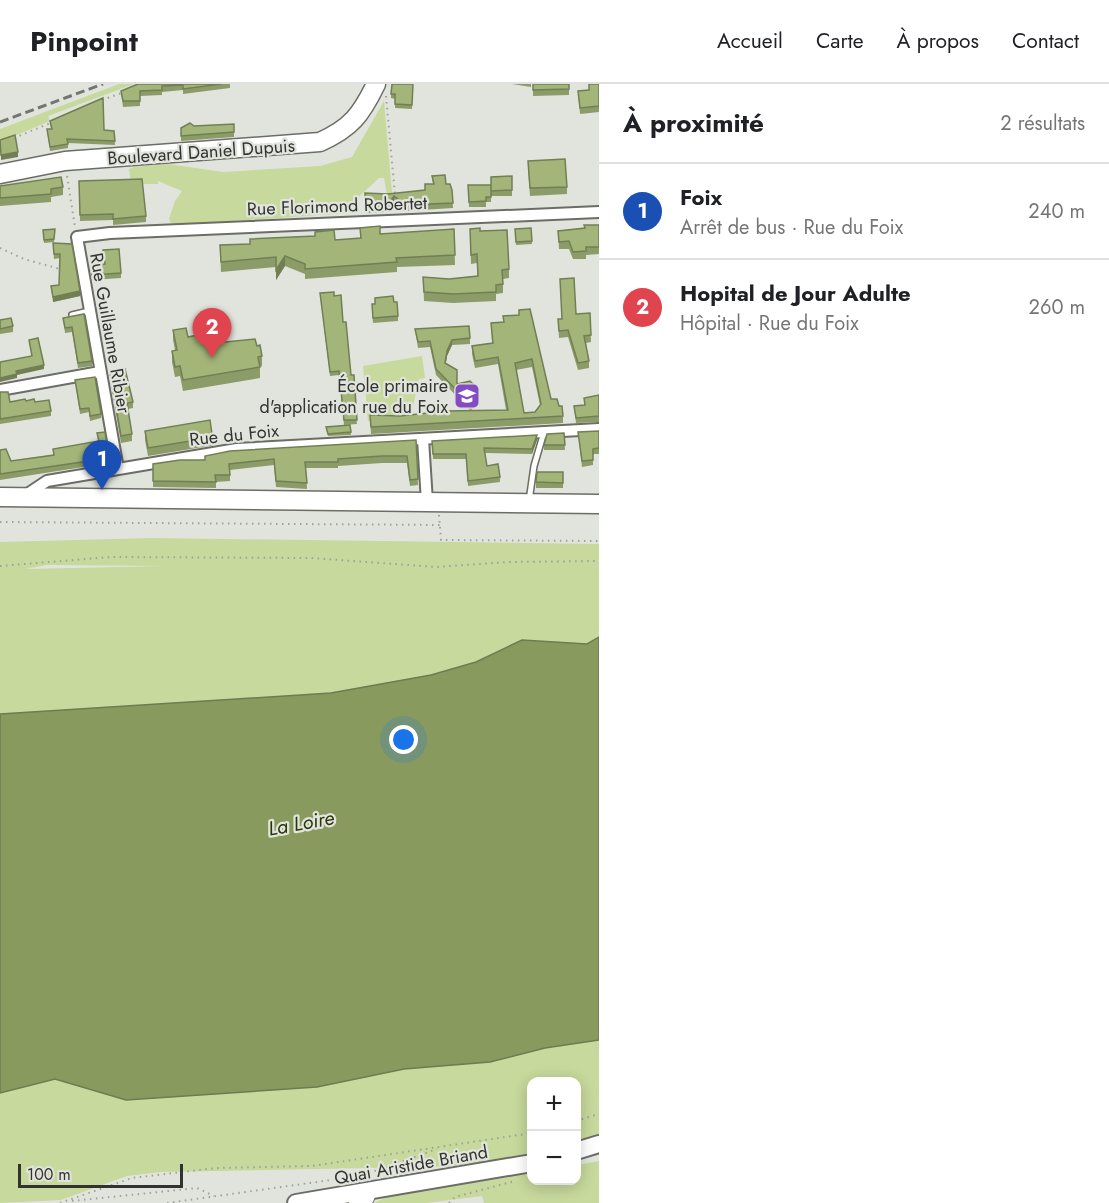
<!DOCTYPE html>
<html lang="fr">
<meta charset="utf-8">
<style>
:root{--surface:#fff;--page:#f6f6f6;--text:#202124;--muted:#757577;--line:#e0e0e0;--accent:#0f766e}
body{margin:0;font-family:Jost,sans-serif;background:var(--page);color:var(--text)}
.controls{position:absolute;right:18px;bottom:18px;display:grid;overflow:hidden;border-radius:12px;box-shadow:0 3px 15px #0003}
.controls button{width:54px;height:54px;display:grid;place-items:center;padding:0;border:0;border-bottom:2px solid var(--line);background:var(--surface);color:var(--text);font:30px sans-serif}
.scale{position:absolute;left:18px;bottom:15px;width:165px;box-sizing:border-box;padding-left:6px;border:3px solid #323330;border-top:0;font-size:16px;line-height:21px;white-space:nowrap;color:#323330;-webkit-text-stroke:4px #e1e4dc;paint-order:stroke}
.you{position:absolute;left:404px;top:656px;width:21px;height:21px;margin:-15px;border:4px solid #fff;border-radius:50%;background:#1a73e8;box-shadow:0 0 0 9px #1a73e833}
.badge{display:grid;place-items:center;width:39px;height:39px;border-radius:50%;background:var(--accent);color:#fff;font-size:20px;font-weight:700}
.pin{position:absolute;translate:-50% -50px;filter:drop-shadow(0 2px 3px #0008)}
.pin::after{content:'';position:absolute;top:32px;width:21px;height:18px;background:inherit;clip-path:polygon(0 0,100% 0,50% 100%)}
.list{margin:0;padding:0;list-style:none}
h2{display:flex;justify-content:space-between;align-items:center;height:78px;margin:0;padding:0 24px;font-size:26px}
h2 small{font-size:20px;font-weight:400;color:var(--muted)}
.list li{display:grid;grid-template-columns:39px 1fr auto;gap:18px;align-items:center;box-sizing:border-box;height:96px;padding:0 24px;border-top:2px solid var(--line)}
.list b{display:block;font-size:22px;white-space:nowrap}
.list p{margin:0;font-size:20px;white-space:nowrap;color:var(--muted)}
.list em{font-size:20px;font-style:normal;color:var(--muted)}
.map{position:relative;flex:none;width:599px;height:1119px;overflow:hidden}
header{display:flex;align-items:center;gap:36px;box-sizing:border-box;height:84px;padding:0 30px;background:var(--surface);border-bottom:2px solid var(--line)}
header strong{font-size:28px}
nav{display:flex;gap:33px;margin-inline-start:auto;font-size:21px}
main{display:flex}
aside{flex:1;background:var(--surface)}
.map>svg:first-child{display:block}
.green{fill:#c7d99c;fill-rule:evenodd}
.water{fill:#899a5f;stroke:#6f7b51;stroke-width:1.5}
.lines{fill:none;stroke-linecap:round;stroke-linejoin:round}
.service-casing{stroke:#6b6d66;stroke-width:8}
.minor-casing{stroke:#6b6d66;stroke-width:14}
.tertiary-casing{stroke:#6b6d66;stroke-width:16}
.secondary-casing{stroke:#6b6d66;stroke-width:20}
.primary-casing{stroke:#6b6d66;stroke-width:21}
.path{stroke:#9ea19b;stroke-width:2;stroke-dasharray:1.5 4.5;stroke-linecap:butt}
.service{stroke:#fff;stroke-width:5}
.minor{stroke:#fff;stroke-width:10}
.tertiary{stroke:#fff;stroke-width:14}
.secondary{stroke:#fff;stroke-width:16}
.primary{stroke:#fff;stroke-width:18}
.rail{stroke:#737570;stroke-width:3;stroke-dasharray:9 4.5;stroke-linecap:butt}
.wall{fill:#8c9c68;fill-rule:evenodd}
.shaded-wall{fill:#727f55}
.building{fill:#a3b579;stroke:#727f55;stroke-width:1.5;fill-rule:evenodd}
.labels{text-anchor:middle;stroke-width:4.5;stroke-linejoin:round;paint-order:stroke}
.street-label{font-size:18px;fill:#323330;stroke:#e1e4dc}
.poi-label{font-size:18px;fill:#323330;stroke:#e1e4dc;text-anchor:end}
.water-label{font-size:20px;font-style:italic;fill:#2b3607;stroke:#e1e4dc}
</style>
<header>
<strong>Pinpoint</strong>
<nav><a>Accueil</a><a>Carte</a><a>À propos</a><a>Contact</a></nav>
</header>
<main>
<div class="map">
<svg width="599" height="1119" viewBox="0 0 599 1119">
<rect width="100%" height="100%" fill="#e1e4dc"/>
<path class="green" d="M 119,0 L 134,0 L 48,32 L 50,37 L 0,58 L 0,45 Z
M 384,17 L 393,120 L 389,122 L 384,94 L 379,94 L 348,123 L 348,129 L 178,141 L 171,139 L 169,135 L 175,117 L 182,107 L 158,97 L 158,100 L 131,100 L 129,85 L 134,83 L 168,80 L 223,88 L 320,82 L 352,73 Z
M 422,272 L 425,294 L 419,295 L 410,336 L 368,337 L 363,282 Z
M 152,454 L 599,460 L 599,553 L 587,560 L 522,556 L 476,578 L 431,591 L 331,609 L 0,630 L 0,458 ZM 47,481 L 167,482 L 25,485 Z
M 599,956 L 599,1051 L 577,1059 L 576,998 L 532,998 L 531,1070 L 469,1082 L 160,1088 L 127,1092 L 61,1116 L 0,1119 L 0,1009 L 55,995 L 126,1016 L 317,1003 L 404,985 L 490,978 L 545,964 Z
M 599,1077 L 599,1119 L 484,1119 L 482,1112 L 426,1119 L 374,1119 L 392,1111 L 520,1090 L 531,1089 L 532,1096 L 576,1096 L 577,1081 Z"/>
<path class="water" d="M 599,553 L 599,956 L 545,964 L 490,978 L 404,985 L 317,1003 L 126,1016 L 55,995 L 0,1009 L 0,630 L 331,609 L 431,591 L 476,578 L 522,556 L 587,560 Z"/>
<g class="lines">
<g class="service-casing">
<path id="service" d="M 72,231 L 89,227
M 529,417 L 534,382 L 544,348"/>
</g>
<g class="minor-casing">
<path id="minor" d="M 0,306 L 100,288
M 423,355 L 427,418
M 118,385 L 77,153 L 110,149 L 599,128
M 23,413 L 47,397 L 237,365 L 599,345"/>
</g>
<g class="tertiary-casing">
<path id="tertiary" d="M 356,1119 L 367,1114 L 369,1108"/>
</g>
<g class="secondary-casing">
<path id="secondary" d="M 576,1067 L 599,1060
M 296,1119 L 532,1079"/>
</g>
<g class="primary-casing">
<path id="primary" d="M 0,90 L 65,77 L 320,58 C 351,44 361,31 376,0
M 0,413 L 599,420"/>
</g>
<path class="path" d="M 386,12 L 395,111
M 102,16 L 122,9
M 14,54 L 53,38
M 67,92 L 75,143
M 0,164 L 24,175 L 60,185
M 439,431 L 441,456 L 599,457
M 0,438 L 441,441
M 0,482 L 111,473 L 311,474 L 436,483 L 508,478 L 599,477
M 576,1037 L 599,1030
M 72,1117 L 197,1104 L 214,1112
M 60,1119 L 132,1094 L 216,1084 L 312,1082 L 532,1049
M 167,1119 L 331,1096 L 379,1086 L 437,1065
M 449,1119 L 455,1113 L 515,1097"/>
<use href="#service" class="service"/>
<use href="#minor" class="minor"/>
<use href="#tertiary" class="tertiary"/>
<use href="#secondary" class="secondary"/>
<use href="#primary" class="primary"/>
<path class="rail" d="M 0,38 L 103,0"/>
</g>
<path class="wall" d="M 138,0 L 230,0 L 230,4 L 183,10 L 183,6 L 162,8 L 162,11 L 140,12 L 140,22 L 123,23 L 121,7 Z
M 413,0 L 412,25 L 395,24 L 395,15 L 391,14 L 391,10 Z
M 512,0 L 531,0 L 531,3 Z
M 533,0 L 569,0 L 569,11 L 533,12 Z
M 599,0 L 599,28 L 580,30 L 578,7 L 589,6 Z
M 50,37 L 104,46 L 114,47 L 115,61 L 68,59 L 68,64 L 50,67 L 47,45 L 51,45 Z
M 234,40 L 234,53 L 181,57 L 181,44 L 194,42 Z
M 528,85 L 567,103 L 567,110 L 530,112 Z
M 432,92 L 446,100 L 452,106 L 453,124 L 406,127 L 394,117 L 386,128 L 365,129 L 365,109 L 388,110 L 425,106 L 433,100 Z
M 512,92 L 512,112 L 491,112 L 491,107 L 491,118 L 486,118 L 486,123 L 469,123 L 468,101 L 491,101 Z
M 79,97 L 146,132 L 146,138 L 113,141 L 113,136 L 80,137 Z
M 0,102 L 63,103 L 63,111 L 51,113 L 51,118 L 0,122 Z
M 599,141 L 599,170 L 586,171 L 586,175 L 573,175 L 569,165 L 559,165 L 558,147 L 585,144 Z
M 360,144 L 380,150 L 454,145 L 455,181 L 397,183 L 397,188 L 305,195 L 305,190 L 285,182 L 276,196 L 276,183 L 221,188 L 220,161 L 335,156 L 360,154 Z
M 531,144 L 532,160 L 516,161 L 515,145 Z
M 55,145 L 54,158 L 44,159 L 43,146 Z
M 470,145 L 480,147 L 509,185 L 509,194 L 503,195 L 503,209 L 496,210 L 496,217 L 453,219 L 424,217 L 423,193 L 449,195 L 477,192 L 477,179 L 471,180 Z
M 53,159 L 72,160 L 80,212 L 53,218 L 51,202 L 59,201 L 60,174 L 54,175 Z
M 91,181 L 121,189 L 121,194 L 92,196 Z
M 320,209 L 334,212 L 343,238 L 357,340 L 344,341 L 339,291 L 330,292 Z
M 394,218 L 398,232 L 398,237 L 373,239 L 372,225 Z
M 590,229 L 591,258 L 586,259 L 589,277 L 589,284 L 578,286 L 568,253 L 559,254 L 558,235 L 561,235 L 576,230 Z
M 84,230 L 92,277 L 92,282 L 78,284 L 72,248 L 65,249 L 63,234 Z
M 519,231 L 551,315 L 559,322 L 563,332 L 563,339 L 371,350 L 370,331 L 400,332 L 470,326 L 436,291 L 430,263 L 418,264 L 415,245 L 470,254 L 470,260 L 452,261 L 447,272 L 446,279 L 457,300 L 476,309 L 471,326 L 506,326 L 498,280 L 475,284 L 472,270 L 472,262 L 492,259 L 491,239 L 503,238 ZM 532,283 L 540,321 L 535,328 L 524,329 L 516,286 Z
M 0,236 L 13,242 L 13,248 L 0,250 Z
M 173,246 L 188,253 L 225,258 L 257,262 L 262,272 L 262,282 L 260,283 L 260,294 L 183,307 L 180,292 L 175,293 L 172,278 L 172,267 L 175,266 L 173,256 Z
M 110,289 L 133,318 L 133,324 L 128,325 L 132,350 L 132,357 L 121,359 L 110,295 Z
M 75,296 L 101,330 L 101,334 L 90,337 L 89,328 L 80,330 Z
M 0,308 L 10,318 L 26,317 L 35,318 L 51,327 L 51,332 L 0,340 Z
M 599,311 L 599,338 L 576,339 L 574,322 L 584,321 L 584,314 Z
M 350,341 L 351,351 L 328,352 L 326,343 Z
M 145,347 L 212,350 L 215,353 L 215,361 L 148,372 L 145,356 Z
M 599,347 L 599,370 L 593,370 L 593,381 L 582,383 L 578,348 Z
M 97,349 L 109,374 L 109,379 L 0,396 L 0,366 L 11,377 L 53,371 L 53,365 L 98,357 Z
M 564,349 L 565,366 L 544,366 L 544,361 Z
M 416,356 L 418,401 L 410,402 L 407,379 L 382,379 L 338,382 L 338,384 L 306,384 L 307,405 L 276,403 L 274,381 L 230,386 L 230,397 L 216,398 L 216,404 L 153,403 L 153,380 L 205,376 L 205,372 Z
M 537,356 L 532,370 L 485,369 L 487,382 L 500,393 L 500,398 L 468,402 L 466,375 L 433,375 L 432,357 Z
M 563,388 L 563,404 L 536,404 L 536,398 Z"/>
<path class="shaded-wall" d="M 18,68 L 18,73 L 1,76 L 1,71 Z
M 394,112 L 394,117 L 386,128 L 386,123 Z
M 285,172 L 285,182 L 276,196 L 276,186 Z
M 80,207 L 80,212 L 53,218 L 53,213 Z
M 452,256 L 452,261 L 447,272 L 445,284 L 447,267 Z
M 44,281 L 44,285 L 17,291 L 17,294 L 0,298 L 0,294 L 16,287 Z
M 476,303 L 476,309 L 471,327 L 471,321 Z
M 537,351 L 537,356 L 532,370 L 532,365 Z"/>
<path class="building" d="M 138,0 L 221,0 L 183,5 L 183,1 L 162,2 L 162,6 L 140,7 L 140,17 L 123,17 L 121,7 Z
M 392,0 L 413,0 L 412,21 L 395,20 L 395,10 L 391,10 Z
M 533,0 L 569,0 L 569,5 L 533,6 Z
M 589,0 L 599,0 L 599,22 L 580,24 L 578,7 L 589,6 Z
M 103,14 L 104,46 L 114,47 L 115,57 L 67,55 L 68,60 L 50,63 L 47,45 L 52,45 L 50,37 Z
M 190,39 L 194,42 L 234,40 L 234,48 L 181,52 L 181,44 Z
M 15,51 L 18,68 L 1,71 L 0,56 Z
M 565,75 L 567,103 L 530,104 L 528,77 Z
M 445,91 L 446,100 L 450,100 L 452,106 L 453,119 L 406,121 L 394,112 L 386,123 L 365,124 L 365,109 L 388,110 L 425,106 L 425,100 L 434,100 L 432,92 Z
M 512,92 L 512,106 L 491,107 L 491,101 L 491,113 L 486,113 L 486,117 L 469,118 L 468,101 L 491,101 L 491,93 Z
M 61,93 L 63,103 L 51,105 L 51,110 L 0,114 L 0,102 Z
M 142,95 L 146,132 L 113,135 L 113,130 L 80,131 L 79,97 Z
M 584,141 L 599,141 L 599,163 L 586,163 L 586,167 L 573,168 L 569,157 L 559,158 L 558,147 L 585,144 Z
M 380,142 L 380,150 L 454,145 L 455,171 L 396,174 L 397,178 L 305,185 L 305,180 L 285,172 L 276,186 L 276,173 L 221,178 L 220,161 L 250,160 L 250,155 L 315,152 L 315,148 L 334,146 L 335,156 L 361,154 L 360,144 Z
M 480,144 L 480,147 L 507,146 L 509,185 L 502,186 L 503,200 L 496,201 L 496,208 L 453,210 L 424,208 L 423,193 L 449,195 L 478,192 L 477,170 L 471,171 L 470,145 Z
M 531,144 L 532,157 L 516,158 L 515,145 Z
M 55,145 L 54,155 L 44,156 L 43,146 Z
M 53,159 L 72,160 L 80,207 L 53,213 L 51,202 L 59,201 L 60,170 L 54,170 Z
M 119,165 L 121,189 L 92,191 L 91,181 L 105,180 L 103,166 Z
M 574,194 L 576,230 L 590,229 L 591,251 L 584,252 L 589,277 L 578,279 L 568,246 L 559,247 L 558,235 L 562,235 L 560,195 Z
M 334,208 L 334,212 L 341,211 L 343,238 L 346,238 L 351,291 L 354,291 L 357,336 L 344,336 L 339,287 L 330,288 L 320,209 Z
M 393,212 L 394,218 L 397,218 L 398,232 L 373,234 L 372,220 L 375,220 L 375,214 Z
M 530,225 L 551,315 L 557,315 L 559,322 L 562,322 L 563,332 L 371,343 L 370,331 L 400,332 L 446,327 L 508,326 L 498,273 L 475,277 L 472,262 L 493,259 L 491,239 L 504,238 L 503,232 L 519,231 L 519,226 ZM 532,275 L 541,320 L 535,328 L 524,329 L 515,279 Z
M 84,230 L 92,277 L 78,279 L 72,243 L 65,244 L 63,234 Z
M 11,234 L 13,242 L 0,245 L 0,236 Z
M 469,242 L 470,254 L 452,256 L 447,267 L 445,279 L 457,286 L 457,300 L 470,297 L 476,303 L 471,321 L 436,285 L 430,257 L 418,258 L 415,245 Z
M 186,244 L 188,253 L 216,247 L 225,258 L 255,255 L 257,262 L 260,261 L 262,272 L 258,273 L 260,283 L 183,296 L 180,282 L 175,283 L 172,267 L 177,266 L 173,246 Z
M 38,254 L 44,281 L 16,287 L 17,290 L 0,294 L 0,278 L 32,272 L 29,256 Z
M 125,285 L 133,318 L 127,319 L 132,350 L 121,352 L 110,289 Z
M 95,293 L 101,330 L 90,332 L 89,324 L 80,325 L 75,296 Z
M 0,308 L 8,308 L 10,318 L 25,315 L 26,317 L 34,315 L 35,318 L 49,316 L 51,327 L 0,335 Z
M 599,311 L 599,332 L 576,334 L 574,322 L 585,321 L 584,314 Z
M 210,336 L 212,350 L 215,353 L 148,364 L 145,347 Z
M 350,341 L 351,348 L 328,350 L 326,343 Z
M 599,347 L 599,364 L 593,365 L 593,376 L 582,377 L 578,348 Z
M 105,348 L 109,374 L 0,390 L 0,366 L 6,365 L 11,377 L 54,371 L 53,365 L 99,357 L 97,349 Z
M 564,349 L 565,361 L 544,361 L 547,350 Z
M 537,351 L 532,365 L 484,364 L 487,382 L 498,380 L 500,393 L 468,397 L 466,370 L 433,370 L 432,357 Z
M 416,356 L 418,395 L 410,396 L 407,372 L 382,372 L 338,375 L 338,378 L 305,378 L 307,399 L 276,397 L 274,375 L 229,380 L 230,391 L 215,391 L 216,398 L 153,397 L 153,380 L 180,376 L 205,376 L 205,372 L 230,367 Z
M 537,388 L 563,388 L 563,399 L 536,398 Z"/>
<defs>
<g id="school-square" transform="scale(1.35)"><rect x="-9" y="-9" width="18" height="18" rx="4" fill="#834cc3" stroke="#e1e4dc"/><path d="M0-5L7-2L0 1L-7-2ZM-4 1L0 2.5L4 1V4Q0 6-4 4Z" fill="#fff"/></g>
</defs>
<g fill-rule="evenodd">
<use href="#school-square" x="467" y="312"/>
</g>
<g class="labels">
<g class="street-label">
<text transform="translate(201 68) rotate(-4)" y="6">Boulevard Daniel Dupuis</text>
<text transform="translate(337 122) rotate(-2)" y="6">Rue Florimond Robertet</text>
<text transform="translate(110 249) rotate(80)" y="6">Rue Guillaume Ribier</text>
<text transform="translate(234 351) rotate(-6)" y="6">Rue du Foix</text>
<text transform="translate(411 1081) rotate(-10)" y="6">Quai Aristide Briand</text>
</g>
<g class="poi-label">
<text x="448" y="308">École primaire<tspan x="448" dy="21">d'application rue du Foix</tspan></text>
</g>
<g class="water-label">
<text transform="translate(301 739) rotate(-10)" y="7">La Loire</text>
</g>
</g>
</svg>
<div class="controls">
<button>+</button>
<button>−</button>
</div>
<div class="scale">100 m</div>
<div class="you"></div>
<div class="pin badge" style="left:102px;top:406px;background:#1a4fb4">1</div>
<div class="pin badge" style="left:212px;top:274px;background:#e0444e">2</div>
</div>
<aside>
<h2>À proximité<small>2 résultats</small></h2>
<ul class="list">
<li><span class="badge" style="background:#1a4fb4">1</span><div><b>Foix</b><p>Arrêt de bus · Rue du Foix</p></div><em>240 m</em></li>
<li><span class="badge" style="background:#e0444e">2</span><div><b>Hopital de Jour Adulte</b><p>Hôpital · Rue du Foix</p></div><em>260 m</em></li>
</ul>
</aside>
</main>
